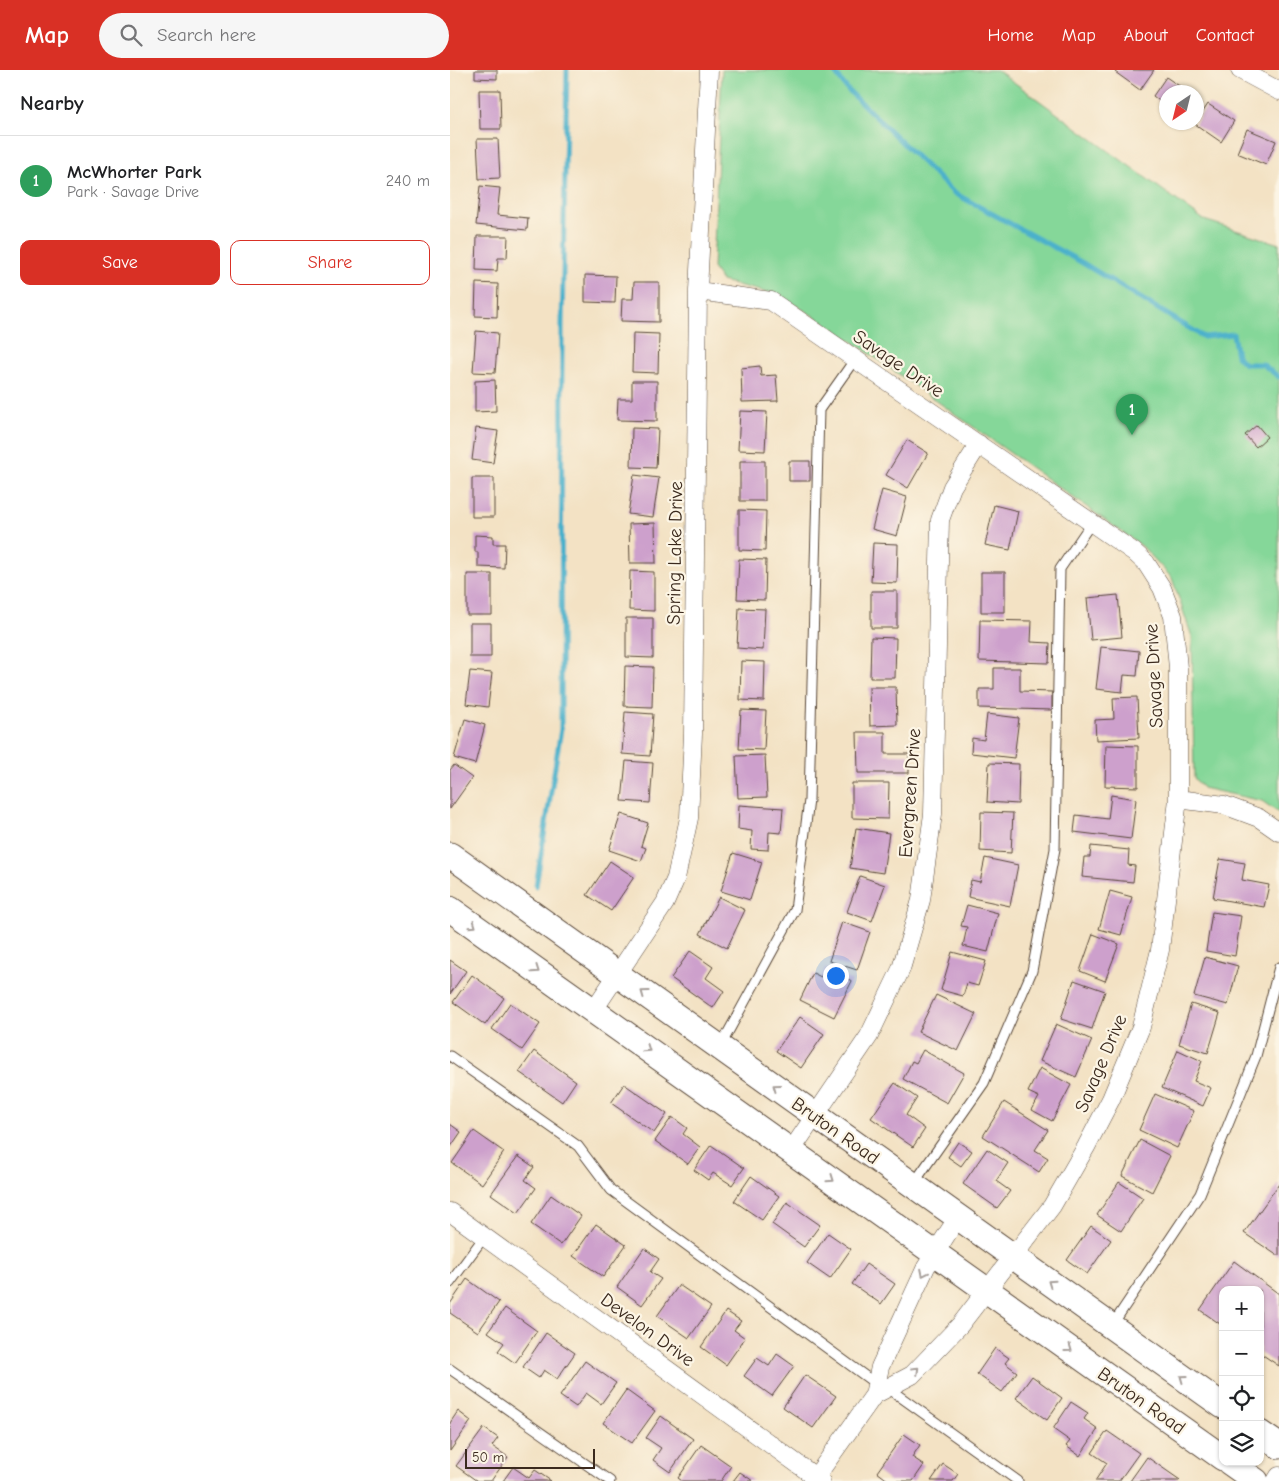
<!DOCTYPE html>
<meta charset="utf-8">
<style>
:root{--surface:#fff;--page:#f6f6f6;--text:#202124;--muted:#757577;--line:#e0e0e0;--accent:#d93025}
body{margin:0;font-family:"Comic Neue",sans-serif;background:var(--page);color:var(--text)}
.controls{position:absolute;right:15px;bottom:15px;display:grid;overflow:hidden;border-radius:10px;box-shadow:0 1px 4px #0004}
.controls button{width:45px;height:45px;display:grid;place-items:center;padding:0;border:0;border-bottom:1px solid var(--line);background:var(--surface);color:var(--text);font:25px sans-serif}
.compass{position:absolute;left:709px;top:15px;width:45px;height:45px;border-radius:50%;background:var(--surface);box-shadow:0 1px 4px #0004;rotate:215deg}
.scale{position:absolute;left:15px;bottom:12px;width:130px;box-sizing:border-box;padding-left:5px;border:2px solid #3b2a1e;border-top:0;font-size:14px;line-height:18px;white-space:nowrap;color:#3b2a1e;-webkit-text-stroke:4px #fcf5e5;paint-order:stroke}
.you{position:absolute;left:385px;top:905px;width:18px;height:18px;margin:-12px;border:4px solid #fff;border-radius:50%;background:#1a73e8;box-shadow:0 0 0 8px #1a73e833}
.badge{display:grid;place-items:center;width:32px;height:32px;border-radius:50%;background:var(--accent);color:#fff;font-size:16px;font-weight:700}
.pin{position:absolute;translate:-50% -41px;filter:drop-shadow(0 1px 2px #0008)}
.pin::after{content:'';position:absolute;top:26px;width:18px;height:15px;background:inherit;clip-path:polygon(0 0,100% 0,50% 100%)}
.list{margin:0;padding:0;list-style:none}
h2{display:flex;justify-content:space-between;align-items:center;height:65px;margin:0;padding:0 20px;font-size:21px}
h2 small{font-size:16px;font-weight:400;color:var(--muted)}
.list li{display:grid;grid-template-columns:32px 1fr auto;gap:15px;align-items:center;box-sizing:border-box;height:90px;padding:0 20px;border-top:1px solid var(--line)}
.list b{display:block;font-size:19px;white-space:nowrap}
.list p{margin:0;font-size:16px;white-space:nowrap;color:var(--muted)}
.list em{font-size:16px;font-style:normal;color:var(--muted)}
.actions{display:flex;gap:10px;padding:15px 20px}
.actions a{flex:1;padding:11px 0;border:1px solid var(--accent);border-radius:10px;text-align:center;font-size:18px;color:var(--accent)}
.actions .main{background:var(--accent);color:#fff}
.icon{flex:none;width:28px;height:28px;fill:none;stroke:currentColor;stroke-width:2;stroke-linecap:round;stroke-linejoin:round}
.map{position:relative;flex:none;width:829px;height:1411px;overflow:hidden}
header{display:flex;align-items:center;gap:30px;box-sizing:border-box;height:70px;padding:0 25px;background:var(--accent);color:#fff}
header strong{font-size:24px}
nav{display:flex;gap:28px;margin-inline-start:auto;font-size:18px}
.search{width:350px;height:45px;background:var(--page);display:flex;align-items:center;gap:12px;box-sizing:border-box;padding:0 18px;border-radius:28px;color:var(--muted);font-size:19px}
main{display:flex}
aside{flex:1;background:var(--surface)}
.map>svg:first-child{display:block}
.green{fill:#85d799;stroke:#60805c}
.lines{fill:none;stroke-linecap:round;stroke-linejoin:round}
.stream{stroke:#4cb1cb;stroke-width:5}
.building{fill:#cda0cc}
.service-casing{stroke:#574637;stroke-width:11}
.minor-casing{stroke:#574637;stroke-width:19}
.secondary-casing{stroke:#574637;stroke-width:27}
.service{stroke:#fff;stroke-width:9}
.minor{stroke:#fff;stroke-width:18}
.secondary{stroke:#fff;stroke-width:25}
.oneway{stroke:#a79f9a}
.labels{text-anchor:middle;stroke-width:4.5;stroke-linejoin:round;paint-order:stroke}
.street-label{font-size:19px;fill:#3b2a1e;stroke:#fcf5e5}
</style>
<header>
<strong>Map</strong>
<div class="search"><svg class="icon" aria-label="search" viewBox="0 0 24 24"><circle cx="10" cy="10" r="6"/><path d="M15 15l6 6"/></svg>Search here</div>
<nav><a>Home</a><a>Map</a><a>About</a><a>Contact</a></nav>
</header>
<main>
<aside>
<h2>Nearby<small></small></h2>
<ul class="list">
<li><span class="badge" style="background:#2e9e5b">1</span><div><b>McWhorter Park</b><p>Park · Savage Drive</p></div><em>240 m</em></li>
</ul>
<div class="actions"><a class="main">Save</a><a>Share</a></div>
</aside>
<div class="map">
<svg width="829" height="1411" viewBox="0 0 829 1411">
<rect width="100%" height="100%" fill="#fcf5e5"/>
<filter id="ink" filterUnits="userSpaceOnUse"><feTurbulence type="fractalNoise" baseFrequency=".02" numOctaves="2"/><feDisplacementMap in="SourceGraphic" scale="10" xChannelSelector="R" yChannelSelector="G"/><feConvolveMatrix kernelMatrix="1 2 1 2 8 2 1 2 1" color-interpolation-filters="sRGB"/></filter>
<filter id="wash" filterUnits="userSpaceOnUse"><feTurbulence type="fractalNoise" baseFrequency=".0096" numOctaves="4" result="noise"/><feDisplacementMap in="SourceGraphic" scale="20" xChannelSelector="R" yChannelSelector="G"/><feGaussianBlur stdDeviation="1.12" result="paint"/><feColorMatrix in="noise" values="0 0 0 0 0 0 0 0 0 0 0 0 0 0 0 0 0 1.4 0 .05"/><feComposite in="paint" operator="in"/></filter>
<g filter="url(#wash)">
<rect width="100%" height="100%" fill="#f3e2c4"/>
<path class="green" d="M 272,0 L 547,0 L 754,150 L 829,174 L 829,743 L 812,731 L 753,718 L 744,708 L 742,567 L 722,508 L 692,476 L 379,255 L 330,226 L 272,211 L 263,198 Z"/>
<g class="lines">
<path class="stream" d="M 383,0 L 398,20 L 504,123 L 631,192 L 754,267 L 783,264 L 787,286 L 795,294 L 812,294 L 829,307
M 86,816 L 111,659 L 112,255 L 117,0"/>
</g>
<g id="blocks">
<path class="building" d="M 25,0 L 47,0 L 47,9 L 25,8 Z
M 667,0 L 704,0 L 690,20 L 665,2 Z
M 716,7 L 738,22 L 716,22 L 716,36 L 703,26 Z
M 29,20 L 50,20 L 51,59 L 30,59 Z
M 758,34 L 784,51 L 771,72 L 745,54 Z
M 797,59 L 826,71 L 816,95 L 787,83 Z
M 27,69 L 48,69 L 50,108 L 29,109 Z
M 30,116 L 50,118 L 47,145 L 78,148 L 77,160 L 26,155 Z
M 27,166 L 58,166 L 57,188 L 48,188 L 47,201 L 26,200 Z
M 135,205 L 166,206 L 165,233 L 135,232 Z
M 184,212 L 209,212 L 209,252 L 171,251 L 172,229 L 183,229 Z
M 26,213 L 48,214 L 47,247 L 25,246 Z
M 26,261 L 48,263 L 45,303 L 23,302 Z
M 183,263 L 209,264 L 208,303 L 182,302 Z
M 310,296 L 311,306 L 326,305 L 328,331 L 292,332 L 291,298 Z
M 45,310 L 46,341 L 25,342 L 25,311 Z
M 182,311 L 207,311 L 207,351 L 167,350 L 168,329 L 182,329 Z
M 290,341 L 317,342 L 315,381 L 288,380 Z
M 807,355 L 817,367 L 806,377 L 795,365 Z
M 26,358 L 48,361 L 43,393 L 22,390 Z
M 182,358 L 208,359 L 206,398 L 181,397 Z
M 457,370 L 478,383 L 458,418 L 436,405 Z
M 290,391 L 315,391 L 315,431 L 290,431 Z
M 339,391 L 360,391 L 360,411 L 339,411 Z
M 184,405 L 209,408 L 203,447 L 178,444 Z
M 22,408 L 44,408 L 44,447 L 22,447 Z
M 432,420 L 457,427 L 447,466 L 422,459 Z
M 544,435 L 568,441 L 560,480 L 535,475 Z
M 289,440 L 316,441 L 315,481 L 289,480 Z
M 205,453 L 206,493 L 180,493 L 179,454 Z
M 25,465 L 43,466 L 43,474 L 55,474 L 54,498 L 28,497 L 28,482 L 25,482 Z
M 423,473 L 448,474 L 447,513 L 421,512 Z
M 289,489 L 316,490 L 315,530 L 287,529 Z
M 180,501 L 204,502 L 204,541 L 179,540 Z
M 531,502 L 555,502 L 555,542 L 531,542 Z
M 17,504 L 42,504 L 42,545 L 17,545 Z
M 421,521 L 447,521 L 447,558 L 421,558 Z
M 668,525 L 672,567 L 641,570 L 637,528 Z
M 289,538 L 315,539 L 313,580 L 287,578 Z
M 176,548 L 203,548 L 203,588 L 176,587 Z
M 530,550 L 582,551 L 581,572 L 600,573 L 599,593 L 529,591 Z
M 20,553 L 41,553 L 41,587 L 20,587 Z
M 421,567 L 446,568 L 445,608 L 420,608 Z
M 651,577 L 689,581 L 687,606 L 674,605 L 672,622 L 646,619 Z
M 291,591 L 315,592 L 314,631 L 290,630 Z
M 175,596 L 203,597 L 202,637 L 174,636 Z
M 544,598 L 570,598 L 570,621 L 602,622 L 602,640 L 529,638 L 529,619 L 544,619 Z
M 20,601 L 42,603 L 38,637 L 16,634 Z
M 419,617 L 446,617 L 447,655 L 420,656 Z
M 687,627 L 689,668 L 646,670 L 645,650 L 664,649 L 663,628 Z
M 291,640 L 316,641 L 314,680 L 289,679 Z
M 175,642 L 203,644 L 200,686 L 172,684 Z
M 537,644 L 569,648 L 564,688 L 521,683 L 522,668 L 534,670 Z
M 15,649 L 35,655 L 25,694 L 4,688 Z
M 407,662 L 435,662 L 435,684 L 459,684 L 459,703 L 408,703 Z
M 656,675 L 688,676 L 688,717 L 655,716 Z
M 315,685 L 317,727 L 288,728 L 286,686 Z
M 176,691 L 203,693 L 200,733 L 172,731 Z
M 539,693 L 569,694 L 568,734 L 537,732 Z
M 4,695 L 22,708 L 0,739 L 0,700 Z
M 402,713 L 439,713 L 438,749 L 402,748 Z
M 661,725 L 686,729 L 681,769 L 624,762 L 626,745 L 658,749 Z
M 289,735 L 333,738 L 331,763 L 319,762 L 318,780 L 301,779 L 302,761 L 288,759 Z
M 531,742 L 563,743 L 561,783 L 530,781 Z
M 171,744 L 198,753 L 191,776 L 196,778 L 191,791 L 159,780 Z
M 406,758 L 439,763 L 433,803 L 400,798 Z
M 641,776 L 679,780 L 678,795 L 685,796 L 683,812 L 632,807 L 634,787 L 640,787 Z
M 283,783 L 312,792 L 300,830 L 271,821 Z
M 535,788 L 568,795 L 560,836 L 518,827 L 521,810 L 530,812 Z
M 770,789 L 795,793 L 792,810 L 819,815 L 814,837 L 763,828 Z
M 160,791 L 184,807 L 161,841 L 137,825 Z
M 410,806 L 435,815 L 422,851 L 397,842 Z
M 660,821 L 682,827 L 671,865 L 649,859 Z
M 269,827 L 295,840 L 277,878 L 250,864 Z
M 517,835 L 548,843 L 538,882 L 513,876 L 517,857 L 511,856 Z
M 762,842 L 791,846 L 785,886 L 756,881 Z
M 392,852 L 420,862 L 407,900 L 379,891 Z
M 643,864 L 669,874 L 655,911 L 630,901 Z
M 240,881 L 263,897 L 256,908 L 274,921 L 263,938 L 221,908 Z
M 502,882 L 536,891 L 528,916 L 517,913 L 513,926 L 491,920 Z
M 755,887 L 788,896 L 778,935 L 744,926 Z
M 0,890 L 16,901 L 0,924 Z
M 375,898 L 402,911 L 384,947 L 350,930 L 363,903 L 371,907 Z
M 22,905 L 54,928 L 35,955 L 3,932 Z
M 624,910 L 655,921 L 642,959 L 611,949 Z
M 486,925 L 526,944 L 508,981 L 468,962 Z
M 60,933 L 90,954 L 72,980 L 42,959 Z
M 741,934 L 770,943 L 758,983 L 729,974 Z
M 350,947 L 374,964 L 351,998 L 326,981 Z
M 606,954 L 642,970 L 626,1007 L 590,991 Z
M 473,980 L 514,1003 L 497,1033 L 453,1009 L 462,991 L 466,993 Z
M 728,980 L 752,991 L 744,1011 L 761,1018 L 753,1036 L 712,1018 Z
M 84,981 L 126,1011 L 112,1032 L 69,1002 Z
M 590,998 L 621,1015 L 602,1051 L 582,1040 L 589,1027 L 578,1022 Z
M 445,1013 L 467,1028 L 456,1045 L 475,1059 L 463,1077 L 421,1048 Z
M 174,1014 L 217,1044 L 204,1063 L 161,1033 Z
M 705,1024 L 744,1041 L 727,1078 L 689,1060 Z
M 554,1032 L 598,1060 L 585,1080 L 598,1088 L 589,1102 L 533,1066 Z
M 222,1047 L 237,1058 L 233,1064 L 250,1077 L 238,1094 L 205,1071 Z
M 0,1054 L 11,1062 L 0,1078 Z
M 24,1061 L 54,1082 L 32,1114 L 2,1093 Z
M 690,1070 L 720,1086 L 702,1122 L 672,1106 Z
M 508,1072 L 522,1081 L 511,1096 L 498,1087 Z
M 261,1075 L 294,1098 L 282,1115 L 263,1103 L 258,1110 L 244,1100 Z
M 537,1079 L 558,1093 L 546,1111 L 560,1121 L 547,1138 L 513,1114 Z
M 68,1086 L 84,1097 L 75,1110 L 86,1118 L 68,1143 L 41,1124 Z
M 301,1106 L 329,1126 L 312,1150 L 284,1131 Z
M 669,1112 L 693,1128 L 671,1161 L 647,1145 Z
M 829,1114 L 829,1185 L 828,1186 L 794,1163 Z
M 101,1125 L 131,1146 L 111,1175 L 81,1154 Z
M 337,1132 L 370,1155 L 354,1177 L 322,1154 Z
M 146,1154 L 176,1175 L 153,1207 L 123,1186 Z
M 641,1156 L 661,1170 L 637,1204 L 617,1190 Z
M 378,1163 L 401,1179 L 380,1209 L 357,1193 Z
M 194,1178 L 209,1189 L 200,1202 L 211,1209 L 192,1235 L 167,1217 Z
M 784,1191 L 829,1224 L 829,1296 L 810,1283 L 810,1220 L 773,1220 L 773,1256 L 750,1240 Z
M 416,1194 L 445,1214 L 431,1234 L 402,1214 Z
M 17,1209 L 49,1232 L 28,1262 L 0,1243 L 0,1234 Z
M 229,1215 L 261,1237 L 239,1268 L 207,1246 Z
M 55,1238 L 87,1261 L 65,1293 L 48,1281 L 54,1273 L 38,1262 Z
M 276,1241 L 291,1251 L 284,1260 L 295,1268 L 276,1295 L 251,1277 Z
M 96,1263 L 125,1283 L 107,1309 L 94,1300 L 89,1308 L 73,1297 Z
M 545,1278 L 559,1288 L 555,1293 L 567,1302 L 552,1322 L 527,1304 Z
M 327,1284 L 344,1296 L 322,1326 L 294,1306 L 307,1288 L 319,1296 Z
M 135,1291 L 166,1313 L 151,1334 L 136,1323 L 126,1337 L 110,1326 Z
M 355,1305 L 386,1326 L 363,1358 L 333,1337 Z
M 582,1306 L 612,1328 L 597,1350 L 566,1328 Z
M 176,1320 L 205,1341 L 182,1373 L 153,1353 Z
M 621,1332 L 638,1343 L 634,1349 L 648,1359 L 630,1386 L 616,1376 L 620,1371 L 603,1359 Z
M 8,1341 L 21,1351 L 0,1381 L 0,1353 Z
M 211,1346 L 243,1369 L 220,1402 L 203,1390 L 211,1378 L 196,1368 Z
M 34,1358 L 48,1368 L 42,1376 L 58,1387 L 41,1411 L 27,1411 L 6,1396 Z
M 657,1361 L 689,1383 L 669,1411 L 645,1411 L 657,1393 L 642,1383 Z
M 454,1364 L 470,1375 L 462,1387 L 474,1395 L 463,1411 L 439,1411 L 427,1402 Z
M 251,1375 L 281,1396 L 271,1411 L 232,1411 L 228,1408 Z
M 697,1387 L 730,1410 L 729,1411 L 680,1411 Z
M 493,1394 L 508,1404 L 503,1411 L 481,1411 Z
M 63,1397 L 79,1408 L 85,1400 L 101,1411 L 53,1411 Z
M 290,1402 L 303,1411 L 283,1411 Z"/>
</g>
</g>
<g filter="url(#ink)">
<use href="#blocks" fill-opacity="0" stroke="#574637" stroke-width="1"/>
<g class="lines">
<g class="service-casing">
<path id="service" d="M 270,977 L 345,840 L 359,730 L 369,340 L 405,289
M 0,986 L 128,1076 L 161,1120 L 426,1314
M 464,1113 L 534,1013 L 582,901 L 605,779 L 610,499 L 642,452
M 0,1213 L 34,1167
M 663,1254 L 750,1124 L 806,986 L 829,897
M 0,1299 L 160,1411
M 438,1318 L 568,1411"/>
</g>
<g class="minor-casing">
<path id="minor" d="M 790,0 L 829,21
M 248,221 L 321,231 L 684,482 L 696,493 L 712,518 L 723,546 L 728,598 L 728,729 L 710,880 L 691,957 L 661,1029 L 636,1077 L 602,1136 L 510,1255 L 462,1305 L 424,1325
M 728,729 L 774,735 L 809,748 L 829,762
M 143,941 L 215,833 L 226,808 L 239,748 L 243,664 L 248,221 L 259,0
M 341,1081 L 419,966 L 451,899 L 471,830 L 483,744 L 490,450 L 502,417 L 529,374
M 0,1142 L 371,1411
M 363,1411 L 424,1325 L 430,1297 L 476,1197 L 508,1147
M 826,1411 L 829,1406"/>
</g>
<g class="secondary-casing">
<path id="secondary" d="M 0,785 L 773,1336
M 0,839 L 773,1388
M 810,1363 L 829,1376
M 779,1392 L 806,1411"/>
</g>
<use href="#service" class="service"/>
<use href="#minor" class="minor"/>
<use href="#secondary" class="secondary"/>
</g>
<defs><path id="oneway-chevron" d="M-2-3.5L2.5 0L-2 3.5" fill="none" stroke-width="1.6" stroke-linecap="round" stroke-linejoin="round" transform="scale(1.25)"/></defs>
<g class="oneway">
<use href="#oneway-chevron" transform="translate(23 855) rotate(35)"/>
<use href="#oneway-chevron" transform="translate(86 900) rotate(35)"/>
<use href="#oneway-chevron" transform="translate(194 923) rotate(-144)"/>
<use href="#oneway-chevron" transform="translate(197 979) rotate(35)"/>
<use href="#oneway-chevron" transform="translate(326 1017) rotate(-144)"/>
<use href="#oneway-chevron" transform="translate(381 1109) rotate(35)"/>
<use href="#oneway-chevron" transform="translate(474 1203) rotate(116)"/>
<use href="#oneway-chevron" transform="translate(601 1213) rotate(-145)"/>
<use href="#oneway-chevron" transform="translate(619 1279) rotate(36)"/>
<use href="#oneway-chevron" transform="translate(466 1300) rotate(-44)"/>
<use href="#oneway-chevron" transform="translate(733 1308) rotate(-144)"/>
</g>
</g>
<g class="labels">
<g class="street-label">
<text transform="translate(449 293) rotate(34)" y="7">Savage Drive</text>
<text transform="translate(224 483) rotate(-89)" y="7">Spring Lake Drive</text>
<text transform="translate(703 606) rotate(-93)" y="7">Savage Drive</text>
<text transform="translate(459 723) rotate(-86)" y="7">Evergreen Drive</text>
<text transform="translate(650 993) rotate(-67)" y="7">Savage Drive</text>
<text transform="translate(386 1060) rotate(35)" y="7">Bruton Road</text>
<text transform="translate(198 1259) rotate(36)" y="7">Develon Drive</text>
<text transform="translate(692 1330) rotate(35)" y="7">Bruton Road</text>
</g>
</g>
</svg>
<div class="controls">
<button>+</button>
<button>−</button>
<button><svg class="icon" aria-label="locate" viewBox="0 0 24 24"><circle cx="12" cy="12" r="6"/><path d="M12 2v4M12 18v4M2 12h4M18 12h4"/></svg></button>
<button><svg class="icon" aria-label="layers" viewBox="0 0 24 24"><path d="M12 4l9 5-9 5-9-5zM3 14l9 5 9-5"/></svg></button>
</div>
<svg class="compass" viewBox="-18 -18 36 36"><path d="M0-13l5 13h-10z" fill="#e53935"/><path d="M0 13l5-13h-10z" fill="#757577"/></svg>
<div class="scale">50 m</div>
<div class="you"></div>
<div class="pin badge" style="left:682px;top:365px;background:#2e9e5b">1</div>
</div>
</main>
